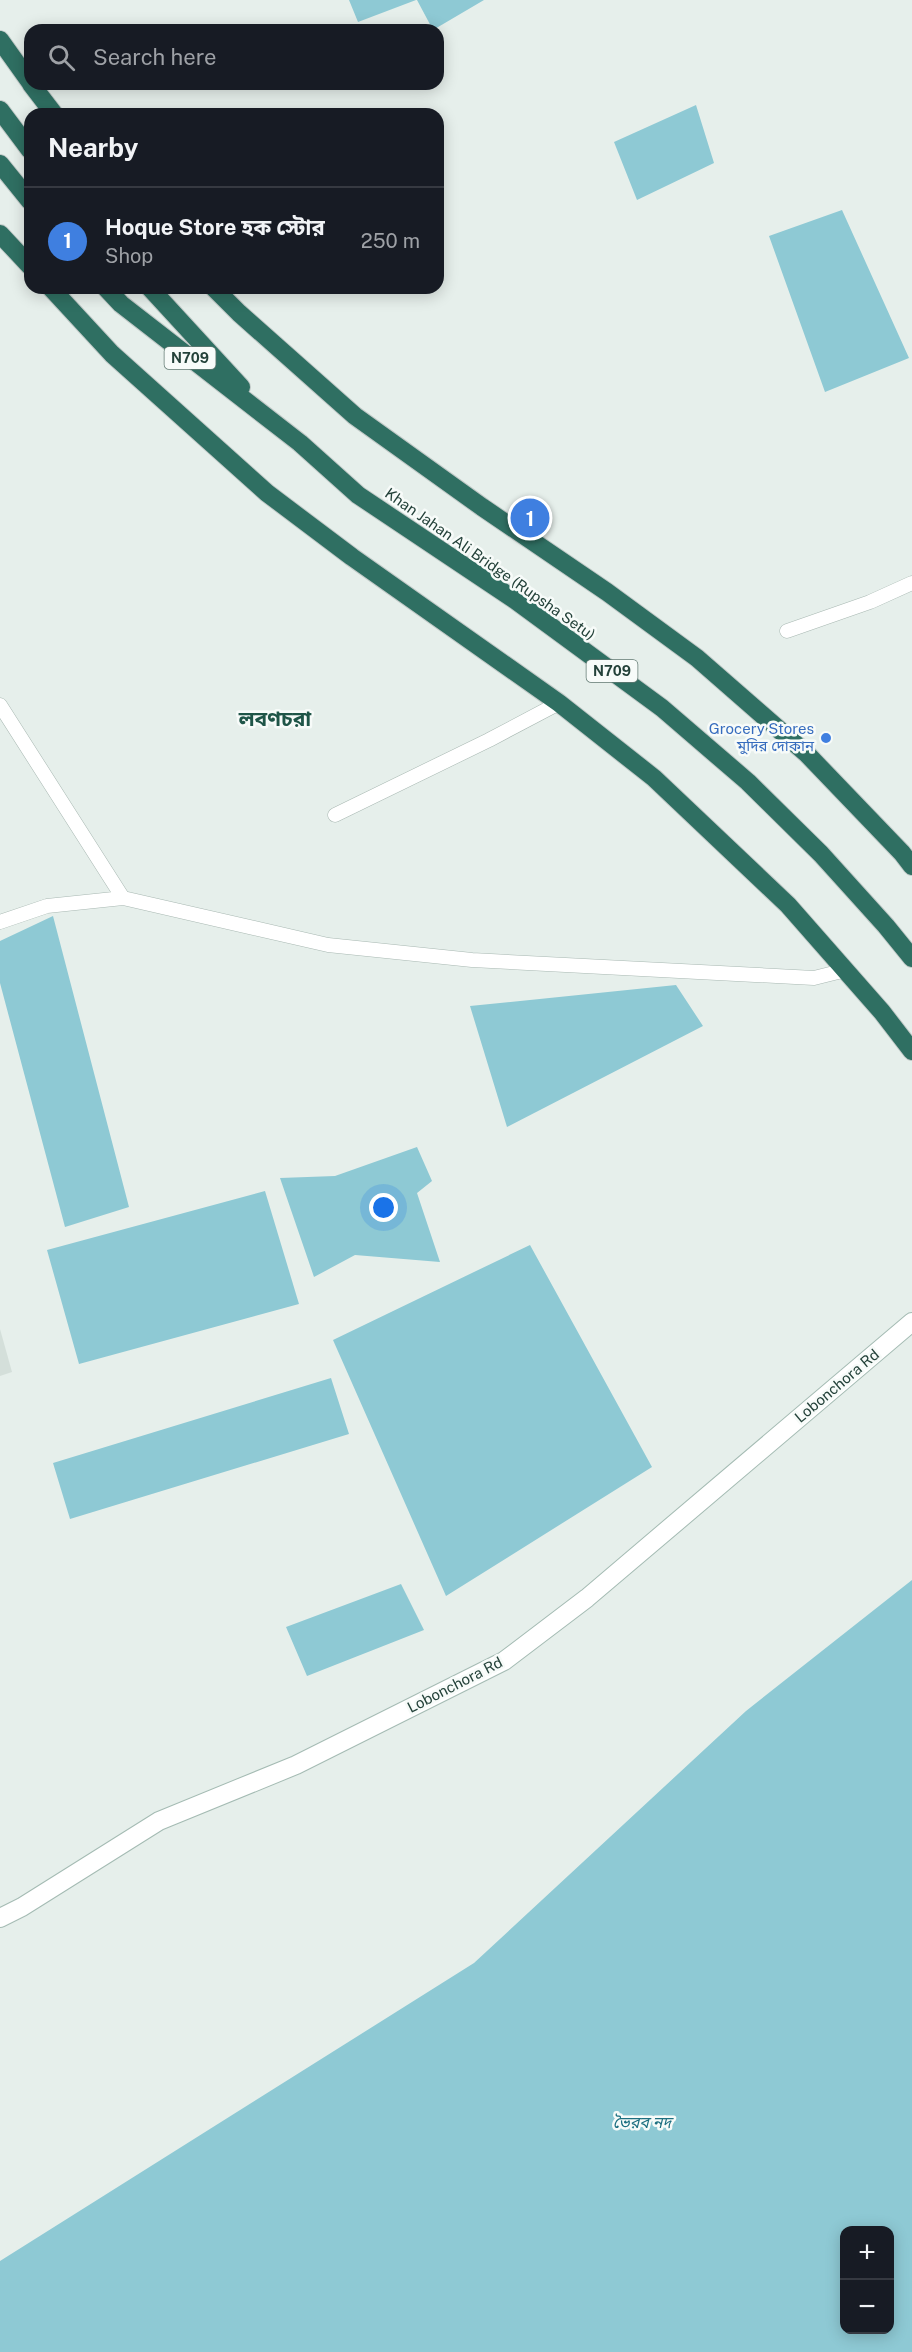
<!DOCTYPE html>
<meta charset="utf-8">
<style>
:root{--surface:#171b24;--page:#20242c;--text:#f1f3f6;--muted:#9ea1a6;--line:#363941;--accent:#8c9099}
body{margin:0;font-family:"Public Sans","Noto Sans Bengali",sans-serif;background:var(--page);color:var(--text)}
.controls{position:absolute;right:18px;bottom:18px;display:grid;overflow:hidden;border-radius:12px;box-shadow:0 3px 15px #0003}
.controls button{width:54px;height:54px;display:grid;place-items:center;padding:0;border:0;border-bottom:2px solid var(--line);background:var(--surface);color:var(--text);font:30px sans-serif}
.you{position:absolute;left:384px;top:1208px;width:21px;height:21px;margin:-15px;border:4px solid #fff;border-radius:50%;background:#1a73e8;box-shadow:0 0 0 9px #1a73e833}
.badge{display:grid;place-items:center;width:39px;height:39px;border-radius:50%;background:var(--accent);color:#fff;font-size:20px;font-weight:700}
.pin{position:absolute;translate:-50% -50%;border:3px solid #fff;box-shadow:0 2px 6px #0006}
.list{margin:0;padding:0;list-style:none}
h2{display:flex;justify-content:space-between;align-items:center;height:78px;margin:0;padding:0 24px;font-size:26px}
h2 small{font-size:20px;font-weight:400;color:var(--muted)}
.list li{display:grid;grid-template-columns:39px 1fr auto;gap:18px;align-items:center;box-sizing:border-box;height:108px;padding:0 24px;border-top:2px solid var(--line)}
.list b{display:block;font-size:22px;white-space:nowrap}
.list p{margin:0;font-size:20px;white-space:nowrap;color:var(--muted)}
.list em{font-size:20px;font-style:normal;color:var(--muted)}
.icon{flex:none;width:33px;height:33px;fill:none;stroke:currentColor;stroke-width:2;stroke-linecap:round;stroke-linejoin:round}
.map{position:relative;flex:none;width:912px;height:2352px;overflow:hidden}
.search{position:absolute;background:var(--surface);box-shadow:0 3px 15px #0003;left:24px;top:24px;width:420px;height:66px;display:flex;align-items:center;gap:15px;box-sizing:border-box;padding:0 21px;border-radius:18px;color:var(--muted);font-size:22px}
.panel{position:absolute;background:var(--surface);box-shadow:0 3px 15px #0003;left:24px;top:108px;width:420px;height:186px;border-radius:18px}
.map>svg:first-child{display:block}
.built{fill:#d4dfda}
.water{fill:#8ec9d4;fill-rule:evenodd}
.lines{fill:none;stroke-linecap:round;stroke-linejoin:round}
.street-casing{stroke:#a8b8b2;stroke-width:15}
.secondary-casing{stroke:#a4bbb3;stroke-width:20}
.highway-casing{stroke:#c2cac8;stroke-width:20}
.street{stroke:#fff;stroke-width:14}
.secondary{stroke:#fff;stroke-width:18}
.highway{stroke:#2f6f62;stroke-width:18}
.shop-dot{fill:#3f7fe0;stroke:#f7fbf9;stroke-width:2}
.labels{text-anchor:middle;stroke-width:5;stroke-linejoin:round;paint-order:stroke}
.shield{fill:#f7fbf9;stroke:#637a73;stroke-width:1.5}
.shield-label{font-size:14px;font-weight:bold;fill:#24423a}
.street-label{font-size:15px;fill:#24423a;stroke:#f7fbf9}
.shop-label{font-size:15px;fill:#366cbe;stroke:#f7fbf9;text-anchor:end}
.water-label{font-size:16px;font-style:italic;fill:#1c6f80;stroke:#f7fbf9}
.district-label{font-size:21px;font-weight:bold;fill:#1f5548;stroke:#f7fbf9}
</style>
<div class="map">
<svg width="912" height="2352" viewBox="0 0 912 2352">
<rect width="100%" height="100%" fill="#e6efeb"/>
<path class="built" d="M 0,1329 L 12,1372 L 0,1376 Z"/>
<path class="water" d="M 349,0 L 416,0 L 358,22 Z
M 417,0 L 484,0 L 433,30 Z
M 696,105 L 714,163 L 637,200 L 614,142 Z
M 842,210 L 909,358 L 825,392 L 769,236 Z
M 53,916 L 129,1207 L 65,1227 L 0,983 L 0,941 Z
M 676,985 L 703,1026 L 507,1127 L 470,1006 Z
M 417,1147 L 432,1181 L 417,1193 L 440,1262 L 355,1255 L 314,1277 L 280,1178 L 335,1176 Z
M 265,1191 L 299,1304 L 79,1364 L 47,1250 Z
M 530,1245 L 652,1467 L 446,1596 L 333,1340 Z
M 331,1378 L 349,1434 L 70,1519 L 53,1463 Z
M 912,1580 L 912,2352 L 0,2352 L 0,2261 L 474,1963 L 746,1711 ZM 844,2230 L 890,2230 L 890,2330 L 844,2330 Z
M 401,1584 L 424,1630 L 307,1676 L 286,1627 Z"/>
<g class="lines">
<g class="street-casing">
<path id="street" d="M 787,631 L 870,602 L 912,583
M 0,705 L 123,898
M 335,815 L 489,740 L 559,703
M 0,922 L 47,906 L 123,898 L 328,945 L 472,960 L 814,978 L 846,970"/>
</g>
<g class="secondary-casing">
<path id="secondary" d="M 0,1918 L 22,1907 L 159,1821 L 296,1765 L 504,1661 L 587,1598 L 912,1322"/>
</g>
<g class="highway-casing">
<path id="highway" d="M 0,40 L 30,82
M 31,84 L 54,114
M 0,110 L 30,150
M 0,164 L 30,201
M 0,234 L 30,266
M 51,288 L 112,354 L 267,493 L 352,557 L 559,703 L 654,778 L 788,905 L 882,1012 L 912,1051
M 106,288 L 121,304 L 300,443 L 358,495 L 515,600 L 662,708 L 748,782 L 821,854 L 886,926 L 912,958
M 150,288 L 241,387
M 214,288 L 239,313 L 355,416 L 482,507 L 607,592 L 697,658 L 807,754 L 902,853 L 912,866"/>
</g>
<use href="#street" class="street"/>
<use href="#secondary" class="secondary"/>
<use href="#highway" class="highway"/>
</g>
<circle class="shop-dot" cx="826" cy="738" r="6"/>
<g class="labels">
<g class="shield">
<rect x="164.5" y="347" width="51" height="22" rx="4.5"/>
<rect x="586.5" y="660" width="51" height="22" rx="4.5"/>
</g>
<g class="shield-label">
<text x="190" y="363">N709</text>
<text x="612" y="676">N709</text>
</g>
<g class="street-label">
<text transform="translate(490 564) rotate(35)" y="5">Khan Jahan Ali Bridge (Rupsha Setu)</text>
<text transform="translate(837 1386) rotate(-40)" y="5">Lobonchora Rd</text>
<text transform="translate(455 1685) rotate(-27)" y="5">Lobonchora Rd</text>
</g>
<g class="shop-label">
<text x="814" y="734">Grocery Stores<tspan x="814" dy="17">মুদির দোকান</tspan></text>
</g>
<g class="water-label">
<text x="642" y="2128">ভৈরব নদ</text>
</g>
<g class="district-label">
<text x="275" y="726">লবণচরা</text>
</g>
</g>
</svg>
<div class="controls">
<button>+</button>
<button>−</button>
</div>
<div class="you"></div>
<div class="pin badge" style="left:530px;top:518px;background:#3f7fe0">1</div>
<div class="search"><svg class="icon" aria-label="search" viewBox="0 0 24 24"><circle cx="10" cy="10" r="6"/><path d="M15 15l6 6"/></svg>Search here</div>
<section class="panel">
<h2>Nearby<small></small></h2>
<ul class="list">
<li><span class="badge" style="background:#3f7fe0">1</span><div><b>Hoque Store হক স্টোর</b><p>Shop</p></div><em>250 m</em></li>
</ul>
</section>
</div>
